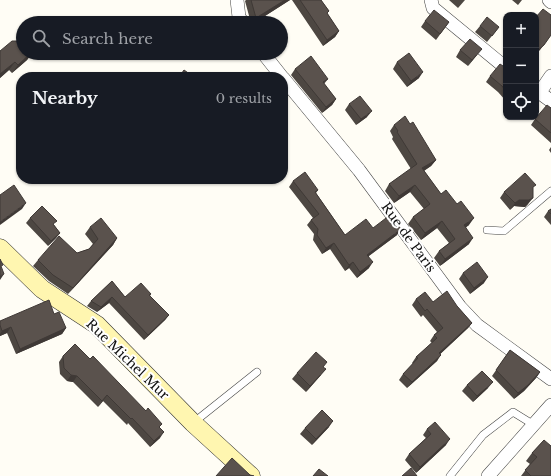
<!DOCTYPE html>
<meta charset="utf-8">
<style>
:root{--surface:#171b24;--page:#20242c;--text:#f1f3f6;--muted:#9ea1a6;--line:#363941}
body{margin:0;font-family:"Libre Baskerville",serif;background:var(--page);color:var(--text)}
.controls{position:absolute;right:12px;top:12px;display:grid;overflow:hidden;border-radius:8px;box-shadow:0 1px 3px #0004}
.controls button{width:36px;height:36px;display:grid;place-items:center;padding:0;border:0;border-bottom:1px solid var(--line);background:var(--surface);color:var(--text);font:20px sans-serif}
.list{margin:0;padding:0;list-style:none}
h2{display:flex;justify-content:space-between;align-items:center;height:52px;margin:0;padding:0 16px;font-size:17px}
h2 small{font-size:13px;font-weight:400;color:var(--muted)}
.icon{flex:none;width:22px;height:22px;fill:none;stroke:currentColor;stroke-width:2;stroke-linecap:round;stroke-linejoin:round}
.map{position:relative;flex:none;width:551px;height:476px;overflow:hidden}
.search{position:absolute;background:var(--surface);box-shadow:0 1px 3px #0004;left:16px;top:16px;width:272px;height:44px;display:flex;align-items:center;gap:10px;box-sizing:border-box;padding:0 14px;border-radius:22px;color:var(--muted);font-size:15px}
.panel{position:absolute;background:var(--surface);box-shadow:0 1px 3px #0004;left:16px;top:72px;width:272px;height:112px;border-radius:16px}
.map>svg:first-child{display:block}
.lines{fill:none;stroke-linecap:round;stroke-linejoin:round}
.lane-casing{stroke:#444;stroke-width:8}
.street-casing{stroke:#444;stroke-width:14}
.secondary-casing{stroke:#333;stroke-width:19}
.lane{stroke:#fff;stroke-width:7}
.street{stroke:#fff;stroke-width:13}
.secondary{stroke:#fff6b0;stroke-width:18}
.wall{fill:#4d4742}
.shaded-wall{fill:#3f3936}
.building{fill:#5a524d;stroke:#3f3936}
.labels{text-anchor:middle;stroke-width:4;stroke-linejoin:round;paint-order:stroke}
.street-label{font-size:13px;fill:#111;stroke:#fff}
</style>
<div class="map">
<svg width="551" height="476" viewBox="0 0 551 476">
<rect width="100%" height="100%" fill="#fffdf5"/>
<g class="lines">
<g class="lane-casing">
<path id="lane" d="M 487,230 L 504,231 L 551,191
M 193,423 L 257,372
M 450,476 L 483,435 L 513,412 L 534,425"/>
</g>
<g class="street-casing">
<path id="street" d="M 237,0 L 239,17 L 243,23
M 431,0 L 433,8 L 506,68
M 549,0 L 551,2
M 263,53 L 282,77
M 283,78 L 359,170 L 460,307 L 477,325 L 551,379
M 536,90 L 551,101
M 540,92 L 551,76
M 488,476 L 551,405"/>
</g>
<g class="secondary-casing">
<path id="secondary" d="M 0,248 L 42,289 L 97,325 L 193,423 L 251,476"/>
</g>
<use href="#lane" class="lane"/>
<use href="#street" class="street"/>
<use href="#secondary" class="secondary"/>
</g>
<path class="wall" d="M 246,0 L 290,0 L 254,23 L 251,23 L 245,1 Z
M 292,0 L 321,0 L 329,11 L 327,13 L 339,31 L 335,37 L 323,46 Z
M 449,0 L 465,0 L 458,8 Z
M 512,0 L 522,0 L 518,5 Z
M 425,21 L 449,22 L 436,40 L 421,27 Z
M 480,26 L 499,27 L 487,42 L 475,32 Z
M 460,50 L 477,55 L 468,66 L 456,57 Z
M 0,51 L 32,53 L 27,60 L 12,73 L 9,70 L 0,78 Z
M 228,53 L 238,53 L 231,57 Z
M 397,62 L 419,78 L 407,87 L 393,69 Z
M 506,68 L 506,101 L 498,92 L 486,82 L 490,76 Z
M 295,69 L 328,79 L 324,84 L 336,99 L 332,105 L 322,113 L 291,75 Z
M 349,104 L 367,117 L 356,125 L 345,110 Z
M 551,108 L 551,143 L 531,125 L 535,119 Z
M 410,124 L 436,160 L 431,166 L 424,171 L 441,194 L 469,225 L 466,227 L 469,244 L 440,266 L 434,258 L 439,251 L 449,243 L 437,228 L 421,240 L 408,224 L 413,217 L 424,209 L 410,192 L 394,203 L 385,191 L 389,184 L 411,169 L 392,139 L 393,137 L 390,131 L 394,125 Z
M 551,147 L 551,153 L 549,150 Z
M 293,181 L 318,190 L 316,193 L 345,235 L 373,228 L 397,235 L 369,256 L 369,268 L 357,278 L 349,268 L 345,271 L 330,249 L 322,254 L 313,240 L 314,234 L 307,225 L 311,220 L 313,218 L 289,187 Z
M 533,189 L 528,204 L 525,207 L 514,206 L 510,210 L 500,198 L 504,192 Z
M 551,209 L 551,225 L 544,217 L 548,211 Z
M 30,218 L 54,225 L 60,233 L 56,238 L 48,246 L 26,223 Z
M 90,227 L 117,238 L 113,245 L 68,294 L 49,281 L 33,266 L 38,260 L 77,253 L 89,249 L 93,244 L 85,234 Z
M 463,273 L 484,283 L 470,294 L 459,279 Z
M 112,281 L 125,297 L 151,294 L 150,296 L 169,315 L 165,320 L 144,340 L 109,303 L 97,312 L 87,306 L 91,301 Z
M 416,299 L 457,306 L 472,323 L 468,328 L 440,354 L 437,361 L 407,388 L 399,380 L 403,374 L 413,364 L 412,363 L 416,357 L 432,343 L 430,341 L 434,335 L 437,332 L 423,315 L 421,317 L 412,305 Z
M 54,314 L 66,328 L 62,334 L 16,354 L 7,333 L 0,336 L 0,321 Z
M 510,350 L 540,372 L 536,378 L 524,391 L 514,399 L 492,376 Z
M 63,356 L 90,359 L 160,427 L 160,438 L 150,447 L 128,423 L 127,425 L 103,401 L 98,407 L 73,382 L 67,381 L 60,374 L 59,362 Z
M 297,373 L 321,375 L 306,392 L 292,379 Z
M 467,385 L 488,388 L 473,402 L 462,391 Z
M 329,427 L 312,445 L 300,434 L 305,428 Z
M 427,429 L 446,445 L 416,473 L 405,460 L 409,454 L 426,438 L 423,435 Z
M 544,440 L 551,476 L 521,476 L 530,464 L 526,461 L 532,453 Z"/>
<path class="shaded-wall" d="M 285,0 L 290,0 L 254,23 L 253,23 L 256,18 Z
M 339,31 L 335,37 L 323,46 L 327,40 Z
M 551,35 L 540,50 L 536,54 L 536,52 Z
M 482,49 L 477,55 L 468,66 L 472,60 Z
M 32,53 L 27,60 L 12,73 L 18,65 Z
M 234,53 L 238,53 L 231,57 Z
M 15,62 L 9,70 L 0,78 L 0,74 Z
M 423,72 L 419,78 L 407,87 L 411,81 Z
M 336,99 L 332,105 L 322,113 L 326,107 Z
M 372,111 L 367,117 L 356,125 L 361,119 Z
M 436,160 L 431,166 L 417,175 L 422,168 Z
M 415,185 L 410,192 L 394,203 L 399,196 Z
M 533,198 L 528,204 L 525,207 L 514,206 L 510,210 L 515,203 L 519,200 Z
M 26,203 L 22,209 L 0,225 L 0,222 Z
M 474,218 L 469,225 L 460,232 L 464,225 Z
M 442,221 L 437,228 L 421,240 L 425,233 Z
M 401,229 L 397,235 L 363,260 L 367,255 Z
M 60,233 L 56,238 L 48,246 L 51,241 Z
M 117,238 L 113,245 L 68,294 L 73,288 Z
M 473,238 L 469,244 L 440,266 L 445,259 Z
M 334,243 L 330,249 L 322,254 L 326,248 Z
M 353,262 L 349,268 L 345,271 L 349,265 Z
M 373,262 L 369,268 L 357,278 L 360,272 Z
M 4,274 L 0,280 L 0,276 Z
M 488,277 L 484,283 L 470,294 L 474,288 Z
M 112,297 L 109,303 L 97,312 L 101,307 Z
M 169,315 L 165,320 L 144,340 L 148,335 Z
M 472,323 L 468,328 L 435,359 L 439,353 Z
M 11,327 L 7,333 L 0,336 L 0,334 L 2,331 Z
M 66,328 L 62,334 L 16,354 L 20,349 Z
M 441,355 L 437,361 L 407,388 L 412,382 Z
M 326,369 L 321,375 L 306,392 L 310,386 Z
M 540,372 L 536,378 L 524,391 L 514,399 L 518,393 Z
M 71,375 L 77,376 L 73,382 L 67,381 Z
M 493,382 L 488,388 L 473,402 L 477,396 Z
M 107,395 L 103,401 L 98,407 L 102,401 Z
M 333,421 L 329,427 L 312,445 L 316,439 Z
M 164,432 L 160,438 L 150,447 L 154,441 Z
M 450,439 L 446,445 L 416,473 L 420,467 Z"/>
<path class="building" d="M 251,0 L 285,0 L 256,18 Z
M 300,0 L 321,0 L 329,11 L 327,13 L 339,31 L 327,40 Z
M 543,9 L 551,15 L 551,35 L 544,45 L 536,52 L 536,17 Z
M 434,10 L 449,22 L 440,34 L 425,21 Z
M 487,17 L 499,27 L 492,36 L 480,26 Z
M 470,39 L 482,49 L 472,60 L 460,50 Z
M 12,41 L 23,41 L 23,53 L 31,53 L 18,65 L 15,62 L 0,74 L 0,51 Z
M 409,53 L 423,72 L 411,81 L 397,62 Z
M 311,56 L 328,79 L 323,82 L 336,99 L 326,107 L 295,69 Z
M 500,64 L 506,68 L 506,91 L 502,86 L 490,76 Z
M 184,70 L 194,77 L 179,77 Z
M 360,96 L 372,111 L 361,119 L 349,104 Z
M 547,105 L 551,108 L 551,133 L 535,119 Z
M 405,116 L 410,124 L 413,122 L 436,160 L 422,168 L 441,194 L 446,190 L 457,204 L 461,201 L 474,218 L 464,225 L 473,238 L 445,259 L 439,251 L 455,239 L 442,221 L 425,233 L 413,217 L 430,204 L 415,185 L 399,196 L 389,184 L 417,164 L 397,132 L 398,131 L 394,125 Z
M 305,172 L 318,190 L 315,192 L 345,235 L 366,219 L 373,228 L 390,215 L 401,229 L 367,255 L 373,262 L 360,272 L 353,262 L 349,265 L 334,243 L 326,248 L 317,235 L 318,229 L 311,220 L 319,214 L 293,181 Z
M 525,173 L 536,185 L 533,187 L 533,198 L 529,200 L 519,200 L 515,203 L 504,192 Z
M 14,185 L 26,203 L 0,222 L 0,195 Z
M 42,206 L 57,221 L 53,224 L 60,233 L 51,241 L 30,218 Z
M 551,209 L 551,214 L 548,211 Z
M 101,218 L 117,238 L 73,288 L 53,275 L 38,260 L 59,236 L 77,253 L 89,249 L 98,239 L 90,227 Z
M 0,259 L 3,265 L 1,266 L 4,274 L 0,276 Z
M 477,262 L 488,277 L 474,288 L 463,273 Z
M 112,281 L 125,297 L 141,283 L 151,294 L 149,295 L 169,315 L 148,335 L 112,297 L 101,307 L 91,301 Z
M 447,291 L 457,306 L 472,323 L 439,353 L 441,355 L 412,382 L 403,374 L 418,358 L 416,357 L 437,338 L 434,335 L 443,328 L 427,309 L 425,311 L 416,299 L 425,292 L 433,302 Z
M 49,300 L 54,314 L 59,312 L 66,328 L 20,349 L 11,327 L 2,331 L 0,325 L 0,321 Z
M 75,344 L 90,359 L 93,356 L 146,411 L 148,408 L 162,424 L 159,427 L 164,432 L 154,441 L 132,418 L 131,419 L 107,395 L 102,401 L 77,376 L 71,375 L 64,368 L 63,356 Z
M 510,350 L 540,372 L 528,385 L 518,393 L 496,370 Z
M 316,352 L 327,362 L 323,367 L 326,369 L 310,386 L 297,373 Z
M 482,371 L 493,382 L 477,396 L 467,385 Z
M 322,410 L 333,421 L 316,439 L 305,428 Z
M 435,422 L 450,439 L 420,467 L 409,454 L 431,434 L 427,429 Z
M 544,440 L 551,446 L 551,476 L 531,476 L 525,470 L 537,457 L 532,453 Z
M 232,458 L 250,475 L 254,476 L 216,476 Z
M 411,468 L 417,476 L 402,476 Z
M 319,469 L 328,476 L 313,476 Z"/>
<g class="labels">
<g class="street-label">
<text transform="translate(409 237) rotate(54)" y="5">Rue de Paris</text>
<text transform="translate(128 359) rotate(44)" y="5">Rue Michel Mur</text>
</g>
</g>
</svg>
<div class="controls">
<button>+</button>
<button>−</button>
<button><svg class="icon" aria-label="locate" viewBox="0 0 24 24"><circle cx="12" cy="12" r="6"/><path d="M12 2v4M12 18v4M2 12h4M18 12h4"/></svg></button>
</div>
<div class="search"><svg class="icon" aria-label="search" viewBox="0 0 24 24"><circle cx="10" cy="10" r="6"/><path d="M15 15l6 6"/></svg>Search here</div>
<section class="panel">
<h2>Nearby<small>0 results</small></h2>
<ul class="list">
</ul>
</section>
</div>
